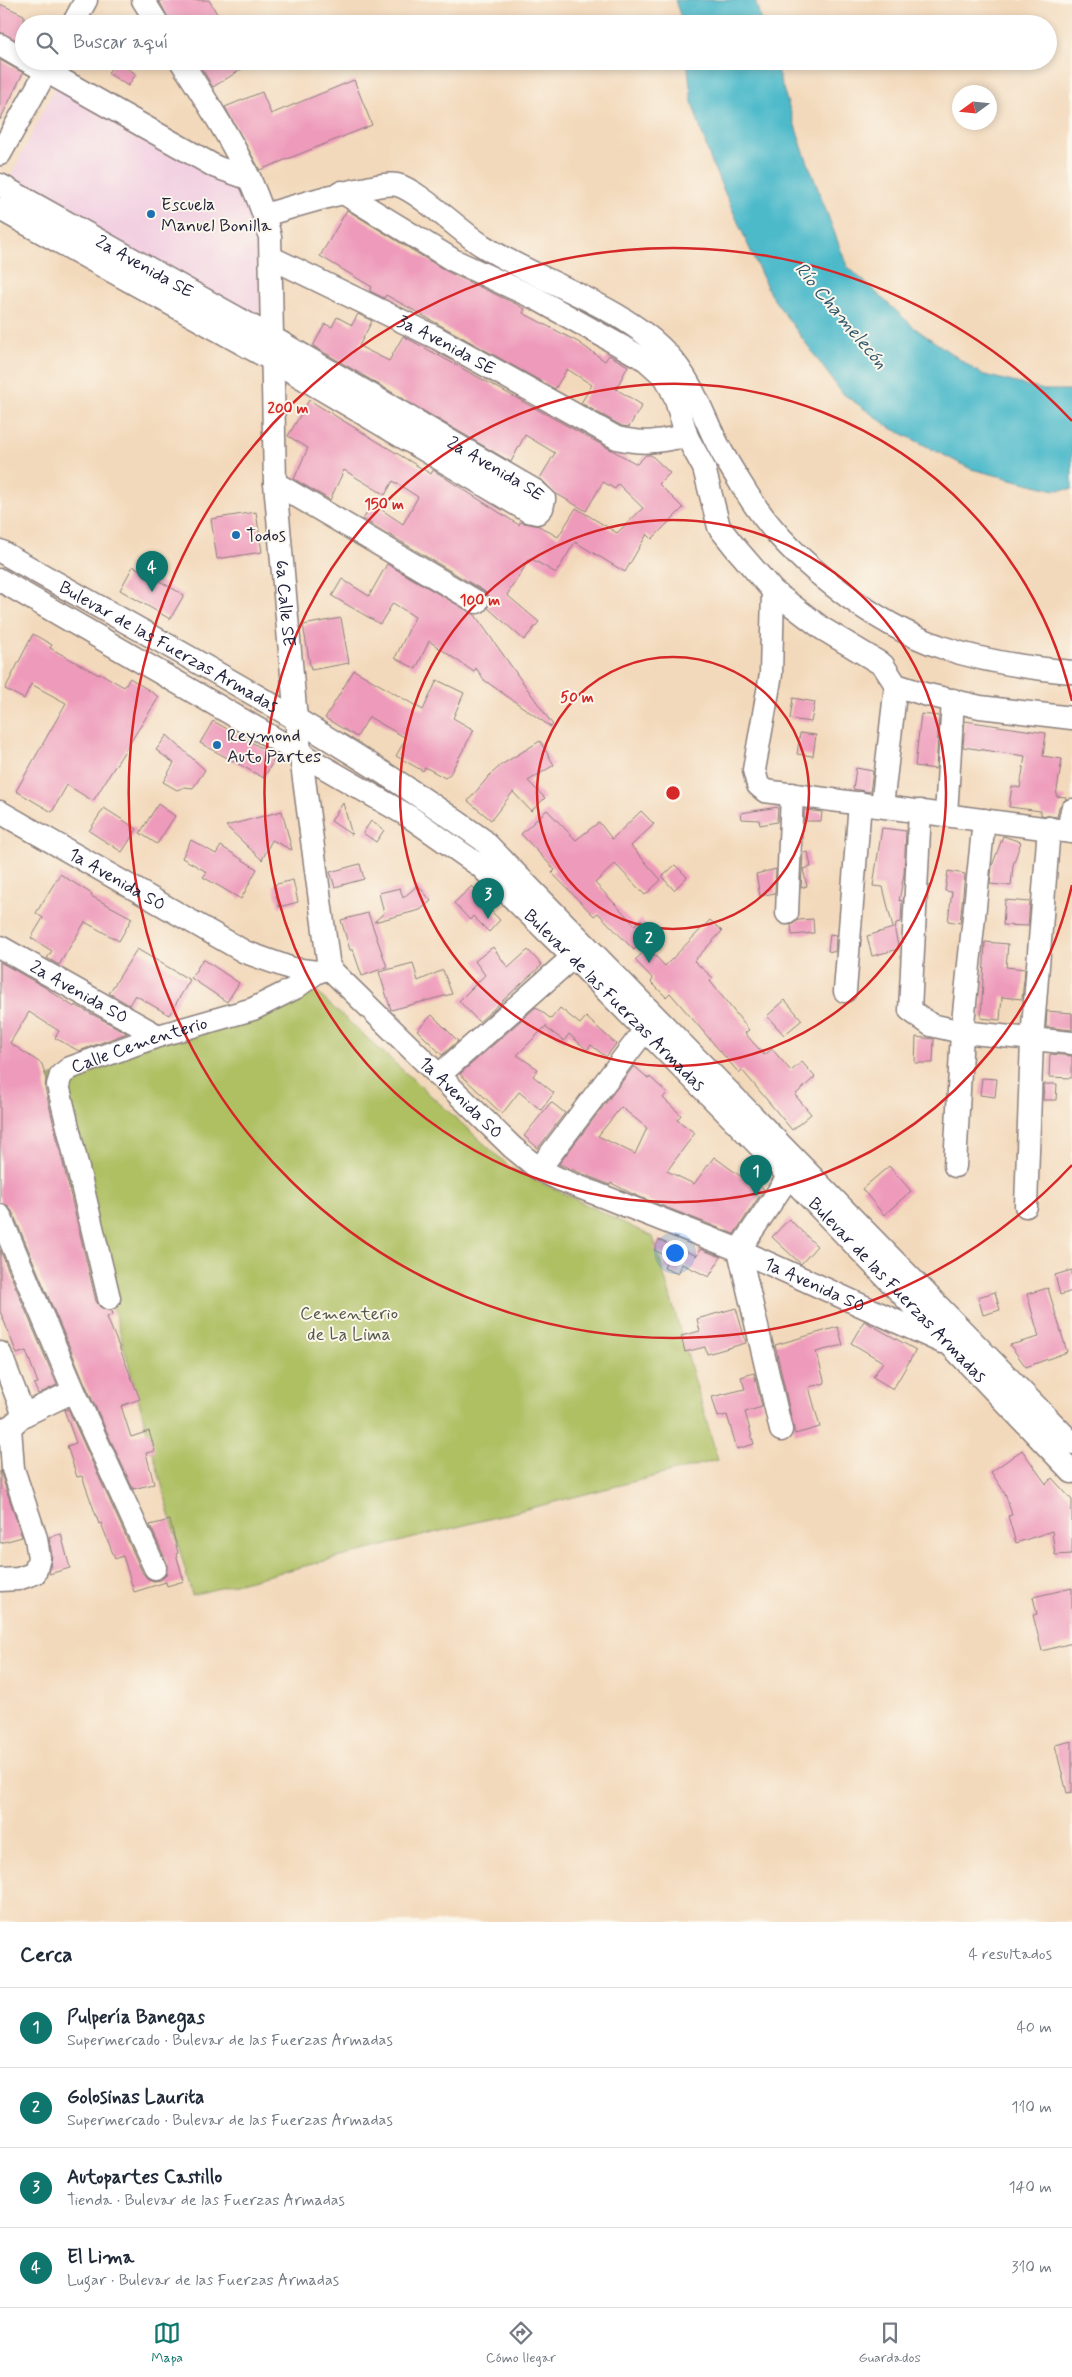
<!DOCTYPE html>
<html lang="es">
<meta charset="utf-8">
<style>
:root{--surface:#fff;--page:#f2f2f3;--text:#1f2937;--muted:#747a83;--line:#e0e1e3;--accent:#0f766e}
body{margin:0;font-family:Mynerve,sans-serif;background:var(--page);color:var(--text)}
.compass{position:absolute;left:952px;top:85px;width:45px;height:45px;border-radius:50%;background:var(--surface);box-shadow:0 2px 8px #0003;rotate:255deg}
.you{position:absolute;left:674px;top:1252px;width:18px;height:18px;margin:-12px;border:4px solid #fff;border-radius:50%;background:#1a73e8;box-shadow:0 0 0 8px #1a73e833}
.badge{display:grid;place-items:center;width:32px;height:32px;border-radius:50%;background:var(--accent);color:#fff;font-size:16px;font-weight:700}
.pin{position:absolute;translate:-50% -41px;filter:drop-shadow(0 1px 2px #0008)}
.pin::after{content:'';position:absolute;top:26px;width:18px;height:15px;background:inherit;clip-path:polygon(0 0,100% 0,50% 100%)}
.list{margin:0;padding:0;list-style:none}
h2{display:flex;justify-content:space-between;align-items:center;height:65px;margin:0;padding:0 20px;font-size:21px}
h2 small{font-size:16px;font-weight:400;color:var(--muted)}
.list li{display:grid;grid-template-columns:32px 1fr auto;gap:15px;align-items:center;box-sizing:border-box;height:80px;padding:0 20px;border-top:1px solid var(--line)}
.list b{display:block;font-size:19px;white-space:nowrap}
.list p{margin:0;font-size:16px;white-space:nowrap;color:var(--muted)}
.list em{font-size:16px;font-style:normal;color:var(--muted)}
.icon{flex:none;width:28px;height:28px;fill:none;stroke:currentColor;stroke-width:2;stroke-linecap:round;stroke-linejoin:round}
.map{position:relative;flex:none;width:1072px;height:1922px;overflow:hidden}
.search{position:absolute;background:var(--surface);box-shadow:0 2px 8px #0003;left:15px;right:15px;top:15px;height:55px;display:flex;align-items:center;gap:12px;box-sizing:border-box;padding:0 18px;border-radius:28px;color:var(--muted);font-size:19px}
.sheet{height:385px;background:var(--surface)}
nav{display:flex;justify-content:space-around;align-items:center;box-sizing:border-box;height:70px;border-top:1px solid var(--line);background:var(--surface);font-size:14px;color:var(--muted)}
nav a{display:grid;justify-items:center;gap:2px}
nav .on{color:var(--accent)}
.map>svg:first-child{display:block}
.built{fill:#f2cfe1}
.green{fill:#afc064;stroke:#687150}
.water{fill:#4ebaca;stroke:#386e82}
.building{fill:#ee9aba;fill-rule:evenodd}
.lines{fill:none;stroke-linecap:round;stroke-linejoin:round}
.minor-casing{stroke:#8a7e7b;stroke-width:25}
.minor{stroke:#fff;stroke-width:22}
.ring{fill:none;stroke:#d62828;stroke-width:2.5}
.poi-dot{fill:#1f6fb2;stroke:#fbf7ec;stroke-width:2}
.labels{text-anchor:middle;stroke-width:4;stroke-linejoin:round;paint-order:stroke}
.poi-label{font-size:18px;fill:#22223b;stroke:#fbf7ec;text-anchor:start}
.street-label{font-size:18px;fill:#22223b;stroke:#fbf7ec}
.park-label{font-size:18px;fill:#535949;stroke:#fbf7ec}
.water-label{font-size:19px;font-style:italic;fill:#31576d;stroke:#fbf7ec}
.centre{fill:#d62828;stroke:#fbf7ec;stroke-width:2.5}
.ring-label{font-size:15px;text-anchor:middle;font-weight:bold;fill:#d62828;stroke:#fbf7ec;stroke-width:4;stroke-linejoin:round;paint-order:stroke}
</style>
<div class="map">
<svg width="1072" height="1922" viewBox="0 0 1072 1922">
<rect width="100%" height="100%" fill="#fbf7ec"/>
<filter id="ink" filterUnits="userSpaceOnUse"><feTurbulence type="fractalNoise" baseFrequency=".02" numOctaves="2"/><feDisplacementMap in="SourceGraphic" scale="10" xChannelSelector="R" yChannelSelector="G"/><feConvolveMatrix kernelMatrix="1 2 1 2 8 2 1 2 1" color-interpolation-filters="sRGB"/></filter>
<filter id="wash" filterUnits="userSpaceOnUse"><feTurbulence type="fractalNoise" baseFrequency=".0096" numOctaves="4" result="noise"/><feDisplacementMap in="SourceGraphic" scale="20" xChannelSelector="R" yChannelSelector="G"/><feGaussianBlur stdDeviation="1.12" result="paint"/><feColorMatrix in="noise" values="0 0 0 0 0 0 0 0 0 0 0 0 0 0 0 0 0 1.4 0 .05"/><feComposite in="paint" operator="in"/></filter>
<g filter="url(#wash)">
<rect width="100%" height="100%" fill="#f3d9bb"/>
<path class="built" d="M 55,87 L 236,183 L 262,240 L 259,328 L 5,187 Z"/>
<path class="green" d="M 315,991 L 511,1168 L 653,1237 L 718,1460 L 192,1595 L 50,1077 Z"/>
<path class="water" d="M 675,0 L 755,0 L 762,24 L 683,24 Z
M 687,61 L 774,61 L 802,147 L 847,266 L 916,329 L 981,374 L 1044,390 L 1072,390 L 1072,489 L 1055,490 L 971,469 L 891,428 L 842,393 L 770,294 L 712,164 L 692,102 Z"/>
<g id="blocks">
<path class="building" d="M 159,0 L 209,0 L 223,24 L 171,24 Z
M 0,4 L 24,15 L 24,44 L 0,32 Z
M 0,60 L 23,73 L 0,120 Z
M 116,61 L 136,74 L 128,86 L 108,73 Z
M 197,61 L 255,61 L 213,87 Z
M 354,80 L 372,125 L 260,170 L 225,107 L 262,92 L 271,114 Z
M 347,210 L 446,271 L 516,304 L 525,309 L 523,313 L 578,342 L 605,361 L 609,355 L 628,366 L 616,389 L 642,405 L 629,427 L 622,426 L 581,403 L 592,385 L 567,369 L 555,389 L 386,295 L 384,298 L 370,291 L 372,287 L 320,256 Z
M 358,314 L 372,321 L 359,346 L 389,361 L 403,336 L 637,464 L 646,455 L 651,455 L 670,473 L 659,484 L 683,508 L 652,539 L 647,534 L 625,572 L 575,542 L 556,573 L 530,558 L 507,595 L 539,622 L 524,640 L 488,608 L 489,596 L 484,591 L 363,519 L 373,504 L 403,524 L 418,497 L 393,481 L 385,495 L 344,470 L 330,500 L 294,479 L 308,448 L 288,436 L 309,400 L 431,474 L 433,470 L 519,525 L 520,522 L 539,526 L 558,537 L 576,508 L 617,533 L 643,508 L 618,484 L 615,489 L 603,482 L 586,511 L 555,493 L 540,478 L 555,453 L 525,435 L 511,462 L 313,346 L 325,324 L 332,327 L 337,317 L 352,325 Z
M 256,512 L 262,552 L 217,559 L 211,519 Z
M 387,564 L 475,615 L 553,725 L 551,727 L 484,680 L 476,668 L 474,672 L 429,641 L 416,669 L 395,658 L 415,617 L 393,603 L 380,624 L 332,596 L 342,579 L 369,596 Z
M 133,566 L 184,595 L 170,619 L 120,590 Z
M 341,618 L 349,663 L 311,670 L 303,625 Z
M 33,634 L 52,645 L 50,648 L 99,675 L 100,673 L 124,687 L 130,678 L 159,697 L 93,801 L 67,785 L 52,812 L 16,791 L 66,703 L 31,684 L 24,699 L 5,689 Z
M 354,670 L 423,710 L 437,680 L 464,693 L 453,718 L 474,730 L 450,774 L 445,778 L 425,767 L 423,771 L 396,756 L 406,738 L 369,717 L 357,737 L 325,718 Z
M 793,698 L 815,702 L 811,722 L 790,719 Z
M 921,714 L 939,716 L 936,769 L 915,766 Z
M 213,721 L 276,756 L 264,778 L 200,743 Z
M 965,721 L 1046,733 L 1043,756 L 1062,759 L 1056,796 L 1066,797 L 1066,799 L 1059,807 L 1057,817 L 1041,815 L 1041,811 L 1009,807 L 1012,786 L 1020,788 L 1025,756 L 963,747 Z
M 800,733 L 816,735 L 813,756 L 797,754 Z
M 167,735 L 205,770 L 193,788 L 185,787 L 177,790 L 163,782 L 174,763 L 156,750 Z
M 540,741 L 554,765 L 528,781 L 545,798 L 531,811 L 513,792 L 491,820 L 468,801 L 489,776 L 501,765 Z
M 856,768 L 873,771 L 870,792 L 853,789 Z
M 343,803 L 352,835 L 331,821 Z
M 158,804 L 175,816 L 157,844 L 140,833 Z
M 778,807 L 777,822 L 760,825 L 759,820 L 742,819 L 741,813 Z
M 104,808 L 137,829 L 122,852 L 89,831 Z
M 547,810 L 576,840 L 599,822 L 612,839 L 641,811 L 654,824 L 631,846 L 661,880 L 645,895 L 615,864 L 595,883 L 635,925 L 641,919 L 653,933 L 634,950 L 598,913 L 594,916 L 552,873 L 555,870 L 521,834 Z
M 804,810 L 822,812 L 821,821 L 804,821 Z
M 282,811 L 292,850 L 272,840 L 262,860 L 226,826 Z
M 371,821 L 384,830 L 376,842 L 363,833 Z
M 882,828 L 906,831 L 904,874 L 899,901 L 902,900 L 901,922 L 896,923 L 895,932 L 899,949 L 872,956 L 867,936 L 893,928 L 883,887 L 873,886 Z
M 1003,836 L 1021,842 L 1013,865 L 1011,886 L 990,884 L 992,866 Z
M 191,840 L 216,854 L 221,846 L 257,869 L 241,899 L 203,877 L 207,872 L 182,858 Z
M 808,852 L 811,867 L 803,869 L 807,886 L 801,888 L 803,853 Z
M 360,864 L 364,879 L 335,887 L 330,872 Z
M 675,865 L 687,877 L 674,890 L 662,877 Z
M 776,869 L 775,893 L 760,896 L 756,874 Z
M 948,871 L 965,874 L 960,923 L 948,921 L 952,892 L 945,891 Z
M 60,874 L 92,894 L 91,896 L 132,918 L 119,941 L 85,922 L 59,965 L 47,958 L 52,951 L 31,938 L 43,918 L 36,913 Z
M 293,880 L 298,902 L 279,907 L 273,885 Z
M 418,885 L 431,901 L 420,910 L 374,922 L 384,913 L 379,893 L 400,888 L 403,898 Z
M 472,886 L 488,903 L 485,905 L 500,920 L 489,932 L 473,916 L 470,920 L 454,903 Z
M 1005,900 L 1030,902 L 1028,926 L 1003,925 Z
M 368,913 L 387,967 L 362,976 L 353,950 L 350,950 L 341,920 Z
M 813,919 L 814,933 L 792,935 L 791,925 L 798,920 Z
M 710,920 L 722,931 L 694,961 L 713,978 L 710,981 L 749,1030 L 745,1033 L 764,1055 L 772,1049 L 791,1071 L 802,1062 L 815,1077 L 795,1095 L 811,1114 L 792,1130 L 742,1070 L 739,1073 L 670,993 L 666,997 L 651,982 L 653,979 L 635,960 L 648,948 L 665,966 Z
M 830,934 L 836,935 L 835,952 L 828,951 Z
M 985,942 L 1008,944 L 1006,967 L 1025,969 L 1022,999 L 1002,997 L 1000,1020 L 981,1018 Z
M 493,947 L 508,968 L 528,950 L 542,965 L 479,1022 L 459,1001 L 485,975 L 475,961 Z
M 137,949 L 190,980 L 169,1015 L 135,995 L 129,1005 L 109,993 Z
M 203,959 L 239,983 L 227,1002 L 191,978 Z
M 0,962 L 46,988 L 74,1007 L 75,1005 L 127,1033 L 79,1051 L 55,1038 L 59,1031 L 29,1012 L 10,1043 L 42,1064 L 46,1079 L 45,1088 L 96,1301 L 100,1307 L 112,1311 L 113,1314 L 107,1317 L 140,1399 L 121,1406 L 131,1437 L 149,1431 L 155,1451 L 146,1453 L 154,1484 L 133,1489 L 86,1386 L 12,1211 L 7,1205 L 0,1203 Z
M 413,963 L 418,981 L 443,970 L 452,994 L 391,1010 L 379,972 Z
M 785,1000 L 802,1020 L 784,1035 L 767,1016 Z
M 536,1007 L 551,1019 L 560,1008 L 580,1024 L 586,1017 L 616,1044 L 606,1057 L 591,1045 L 587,1050 L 569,1034 L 564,1041 L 545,1027 L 547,1025 L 517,1055 L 538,1069 L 533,1076 L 554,1093 L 541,1110 L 519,1092 L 502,1114 L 460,1074 Z
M 1047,1011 L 1072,1013 L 1072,1030 L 1046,1027 Z
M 432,1015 L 458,1041 L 442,1055 L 417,1030 Z
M 916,1037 L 934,1039 L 933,1063 L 915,1063 Z
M 1050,1054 L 1072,1056 L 1072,1078 L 1049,1077 Z
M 634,1066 L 649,1079 L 650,1077 L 667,1093 L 663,1098 L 681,1115 L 677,1120 L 695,1133 L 667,1171 L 694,1184 L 714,1157 L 750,1183 L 753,1180 L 764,1189 L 734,1234 L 635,1195 L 611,1183 L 610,1185 L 559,1164 ZM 621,1107 L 647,1128 L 635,1154 L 598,1136 Z
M 982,1078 L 997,1079 L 995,1097 L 980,1095 Z
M 1044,1084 L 1057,1084 L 1056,1100 L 1043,1100 Z
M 551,1102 L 565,1113 L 538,1148 L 524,1136 Z
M 889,1166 L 911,1191 L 884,1215 L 862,1189 Z
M 789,1219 L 817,1246 L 801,1264 L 772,1237 Z
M 659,1240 L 697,1256 L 700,1249 L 721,1257 L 709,1277 L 682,1264 L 678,1274 L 664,1268 L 668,1257 L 654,1250 Z
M 0,1250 L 57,1385 L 38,1394 L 34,1384 L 38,1383 L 26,1351 L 17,1354 L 0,1311 Z
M 1072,1270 L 1072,1291 L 1060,1295 L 1055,1275 Z
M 1048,1288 L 1067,1352 L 1026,1367 L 1010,1345 L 1039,1337 L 1027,1294 Z
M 995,1292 L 1000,1310 L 983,1315 L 978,1297 Z
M 736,1308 L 746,1343 L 707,1354 L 705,1347 L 685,1352 L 681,1336 L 700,1331 L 697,1319 Z
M 864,1321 L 916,1350 L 893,1389 L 873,1377 L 883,1362 L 851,1343 Z
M 838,1327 L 843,1345 L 816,1352 L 825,1383 L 809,1387 L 820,1427 L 795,1434 L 775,1345 Z
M 754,1373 L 762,1407 L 745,1412 L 754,1444 L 737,1449 L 727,1415 L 718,1417 L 712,1397 L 745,1389 L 741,1377 Z
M 68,1409 L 143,1574 L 148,1579 L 154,1581 L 161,1580 L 166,1575 L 167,1563 L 150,1525 L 170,1520 L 178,1553 L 176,1554 L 184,1581 L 167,1586 L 166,1582 L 134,1592 L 123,1556 L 115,1559 L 101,1523 L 99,1524 L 82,1476 L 77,1477 L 67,1446 L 76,1443 L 64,1410 Z
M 1022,1450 L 1046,1484 L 1052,1478 L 1072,1500 L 1072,1554 L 1055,1555 L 1052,1531 L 1016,1543 L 1008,1516 L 1012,1515 L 1005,1493 L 991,1472 Z
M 0,1471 L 22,1537 L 0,1543 Z
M 61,1534 L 70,1568 L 49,1574 L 52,1556 L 49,1537 Z
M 1072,1588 L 1072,1643 L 1042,1651 L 1033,1615 L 1037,1614 L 1033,1597 Z
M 1072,1741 L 1072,1792 L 1067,1793 L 1055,1745 Z"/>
</g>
</g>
<g filter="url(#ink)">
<use href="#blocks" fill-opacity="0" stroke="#8a7e7b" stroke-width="1"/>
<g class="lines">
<g class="minor-casing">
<g id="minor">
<path d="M 143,0 L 158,24"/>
<path d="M 73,24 L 86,0"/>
<path d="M 0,45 L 24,59"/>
<path d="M 28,61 L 216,167 L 250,179"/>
<path id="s1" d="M 181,61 C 216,116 255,174 270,237 L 275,483 L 296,719 L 329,968"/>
<path d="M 0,154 L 52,61"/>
<path id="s2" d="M 0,185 L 273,338 L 534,490 L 544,499 L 542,508 L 537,513 L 528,511 L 274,361 L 0,209"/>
<path d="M 342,192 L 453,260 L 537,299 L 646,360 L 666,378 L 675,397 L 687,437"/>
<path d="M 265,215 C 299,205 332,194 367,188 C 377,186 387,183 397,185 C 417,189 462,233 483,246 C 538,281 626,307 669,356 C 691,380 701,410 715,439 C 724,458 737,477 748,495 C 788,559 873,624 944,648 C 986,662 1028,668 1072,672"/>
<path id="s3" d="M 272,258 L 437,338 L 617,438 C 630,441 642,443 655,441 C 666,440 676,437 687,437 L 704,468 L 719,527 L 734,546 L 773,591 L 823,629 L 883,665 L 896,685 L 924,694 L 980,707 L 1072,718"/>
<path d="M 275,483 L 477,602"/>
<path id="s4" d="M 0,551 C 163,644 331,731 483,840 L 1072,1443"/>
<path id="s5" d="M 0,580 L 410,817 L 480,866 L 573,957 L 789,1176 L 1072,1472"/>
<path d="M 773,591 L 771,674 L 754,770 L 758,785 L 765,791 L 1072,832"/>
<path d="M 882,806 L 896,685"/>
<path d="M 920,811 L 910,1010 L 931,1025 L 962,1032 L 1072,1043"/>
<path id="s6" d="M 0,812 L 245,952 L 293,969 L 317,972 L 324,970"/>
<path d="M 946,815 L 953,700"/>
<path d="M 1068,831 L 1072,810"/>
<path d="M 787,913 L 792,794"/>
<path id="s7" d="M 0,947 L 158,1036"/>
<path id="s8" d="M 329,968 L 512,1147 L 539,1169 L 559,1179 L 739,1250 L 942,1342"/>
<path d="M 845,991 L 860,803"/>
<path d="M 438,1076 L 573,957"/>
<path d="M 955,1166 L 962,1032 L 984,820"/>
<path d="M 539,1169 L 645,1030"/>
<path d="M 1026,1206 L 1032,1040 L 1049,828"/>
<path d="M 0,1216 L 74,1391 L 155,1568"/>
<path id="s9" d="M 109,1298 L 58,1085 L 61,1075 L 70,1068 L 158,1036 L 253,1009 L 295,988 L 317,972"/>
<path d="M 0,1353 L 24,1415 L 10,1427 L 0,1430"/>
<path d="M 24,1415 L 74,1391"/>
<path d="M 781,1430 L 739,1250 L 789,1176"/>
<path d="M 0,1580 L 18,1579 L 35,1573 L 39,1558 L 36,1538 L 13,1469 L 10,1427"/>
</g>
</g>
<use href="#minor" class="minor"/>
</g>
</g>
<g class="ring">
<circle cx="673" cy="793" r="136"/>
<circle cx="673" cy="793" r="273"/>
<path d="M1072 885A409 409 0 1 1 1072 701"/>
<path d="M1072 1165A545 545 0 1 1 1072 421"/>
</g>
<g class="poi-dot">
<circle cx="151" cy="214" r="5"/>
<circle cx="236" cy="535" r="5"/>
<circle cx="217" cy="745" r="5"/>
</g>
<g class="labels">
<g class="poi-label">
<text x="161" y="210">Escuela<tspan x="161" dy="21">Manuel Bonilla</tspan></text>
<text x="246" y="541">Todos</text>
<text x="227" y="741">Reymond<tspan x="227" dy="21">Auto Partes</tspan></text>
</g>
<g class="street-label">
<text dy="6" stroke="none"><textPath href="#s2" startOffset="166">2a Avenida SE</textPath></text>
<text dy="6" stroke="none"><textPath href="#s3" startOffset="195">3a Avenida SE</textPath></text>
<text dy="6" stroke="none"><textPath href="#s2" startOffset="571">2a Avenida SE</textPath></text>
<text dy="6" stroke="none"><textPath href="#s1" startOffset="565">6a Calle SE</textPath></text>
<text dy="6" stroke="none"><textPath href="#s4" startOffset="194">Bulevar de las Fuerzas Armadas</textPath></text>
<text dy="6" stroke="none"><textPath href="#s6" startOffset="135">1a Avenida SO</textPath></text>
<text dy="6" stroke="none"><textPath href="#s7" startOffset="91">2a Avenida SO</textPath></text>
<text dy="6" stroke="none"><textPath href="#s5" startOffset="749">Bulevar de las Fuerzas Armadas</textPath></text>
<text dy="6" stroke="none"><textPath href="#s9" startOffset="314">Calle Cementerio</textPath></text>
<text dy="6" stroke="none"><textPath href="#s8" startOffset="185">1a Avenida SO</textPath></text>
<text dy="6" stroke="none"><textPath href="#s8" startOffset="590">1a Avenida SO</textPath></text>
<text dy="6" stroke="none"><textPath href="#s5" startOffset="1154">Bulevar de las Fuerzas Armadas</textPath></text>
</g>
<g class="park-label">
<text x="349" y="1319">Cementerio<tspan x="349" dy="21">de La Lima</tspan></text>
</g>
<g class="water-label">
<text transform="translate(842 315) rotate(50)" y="7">Río Chamelecón</text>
</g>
</g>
<circle cx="673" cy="793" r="8" class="centre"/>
<g class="ring-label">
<text x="288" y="413">200 m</text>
<text x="384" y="509">150 m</text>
<text x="480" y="605">100 m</text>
<text x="577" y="702">50 m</text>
</g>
</svg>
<svg class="compass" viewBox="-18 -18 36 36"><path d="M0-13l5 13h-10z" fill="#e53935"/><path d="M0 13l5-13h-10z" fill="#747a83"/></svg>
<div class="you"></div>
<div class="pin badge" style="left:756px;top:1196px">1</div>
<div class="pin badge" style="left:649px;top:963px">2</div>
<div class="pin badge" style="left:488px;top:919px">3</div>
<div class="pin badge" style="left:152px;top:592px">4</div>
<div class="search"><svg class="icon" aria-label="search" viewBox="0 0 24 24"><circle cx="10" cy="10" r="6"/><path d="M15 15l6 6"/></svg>Buscar aquí</div>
</div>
<section class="sheet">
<h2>Cerca<small>4 resultados</small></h2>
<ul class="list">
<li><span class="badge">1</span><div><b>Pulpería Banegas</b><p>Supermercado · Bulevar de las Fuerzas Armadas</p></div><em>40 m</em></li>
<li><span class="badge">2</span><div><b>Golosinas Laurita</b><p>Supermercado · Bulevar de las Fuerzas Armadas</p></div><em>110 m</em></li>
<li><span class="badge">3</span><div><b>Autopartes Castillo</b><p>Tienda · Bulevar de las Fuerzas Armadas</p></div><em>140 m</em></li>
<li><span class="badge">4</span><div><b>El Lima</b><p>Lugar · Bulevar de las Fuerzas Armadas</p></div><em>310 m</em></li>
</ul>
</section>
<nav>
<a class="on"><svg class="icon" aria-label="map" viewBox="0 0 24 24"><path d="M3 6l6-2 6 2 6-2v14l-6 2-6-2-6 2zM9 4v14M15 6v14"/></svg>Mapa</a>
<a><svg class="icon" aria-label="directions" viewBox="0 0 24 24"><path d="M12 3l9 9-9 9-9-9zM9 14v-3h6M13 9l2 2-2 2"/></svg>Cómo llegar</a>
<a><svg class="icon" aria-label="saved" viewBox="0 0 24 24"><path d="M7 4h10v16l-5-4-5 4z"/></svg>Guardados</a>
</nav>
